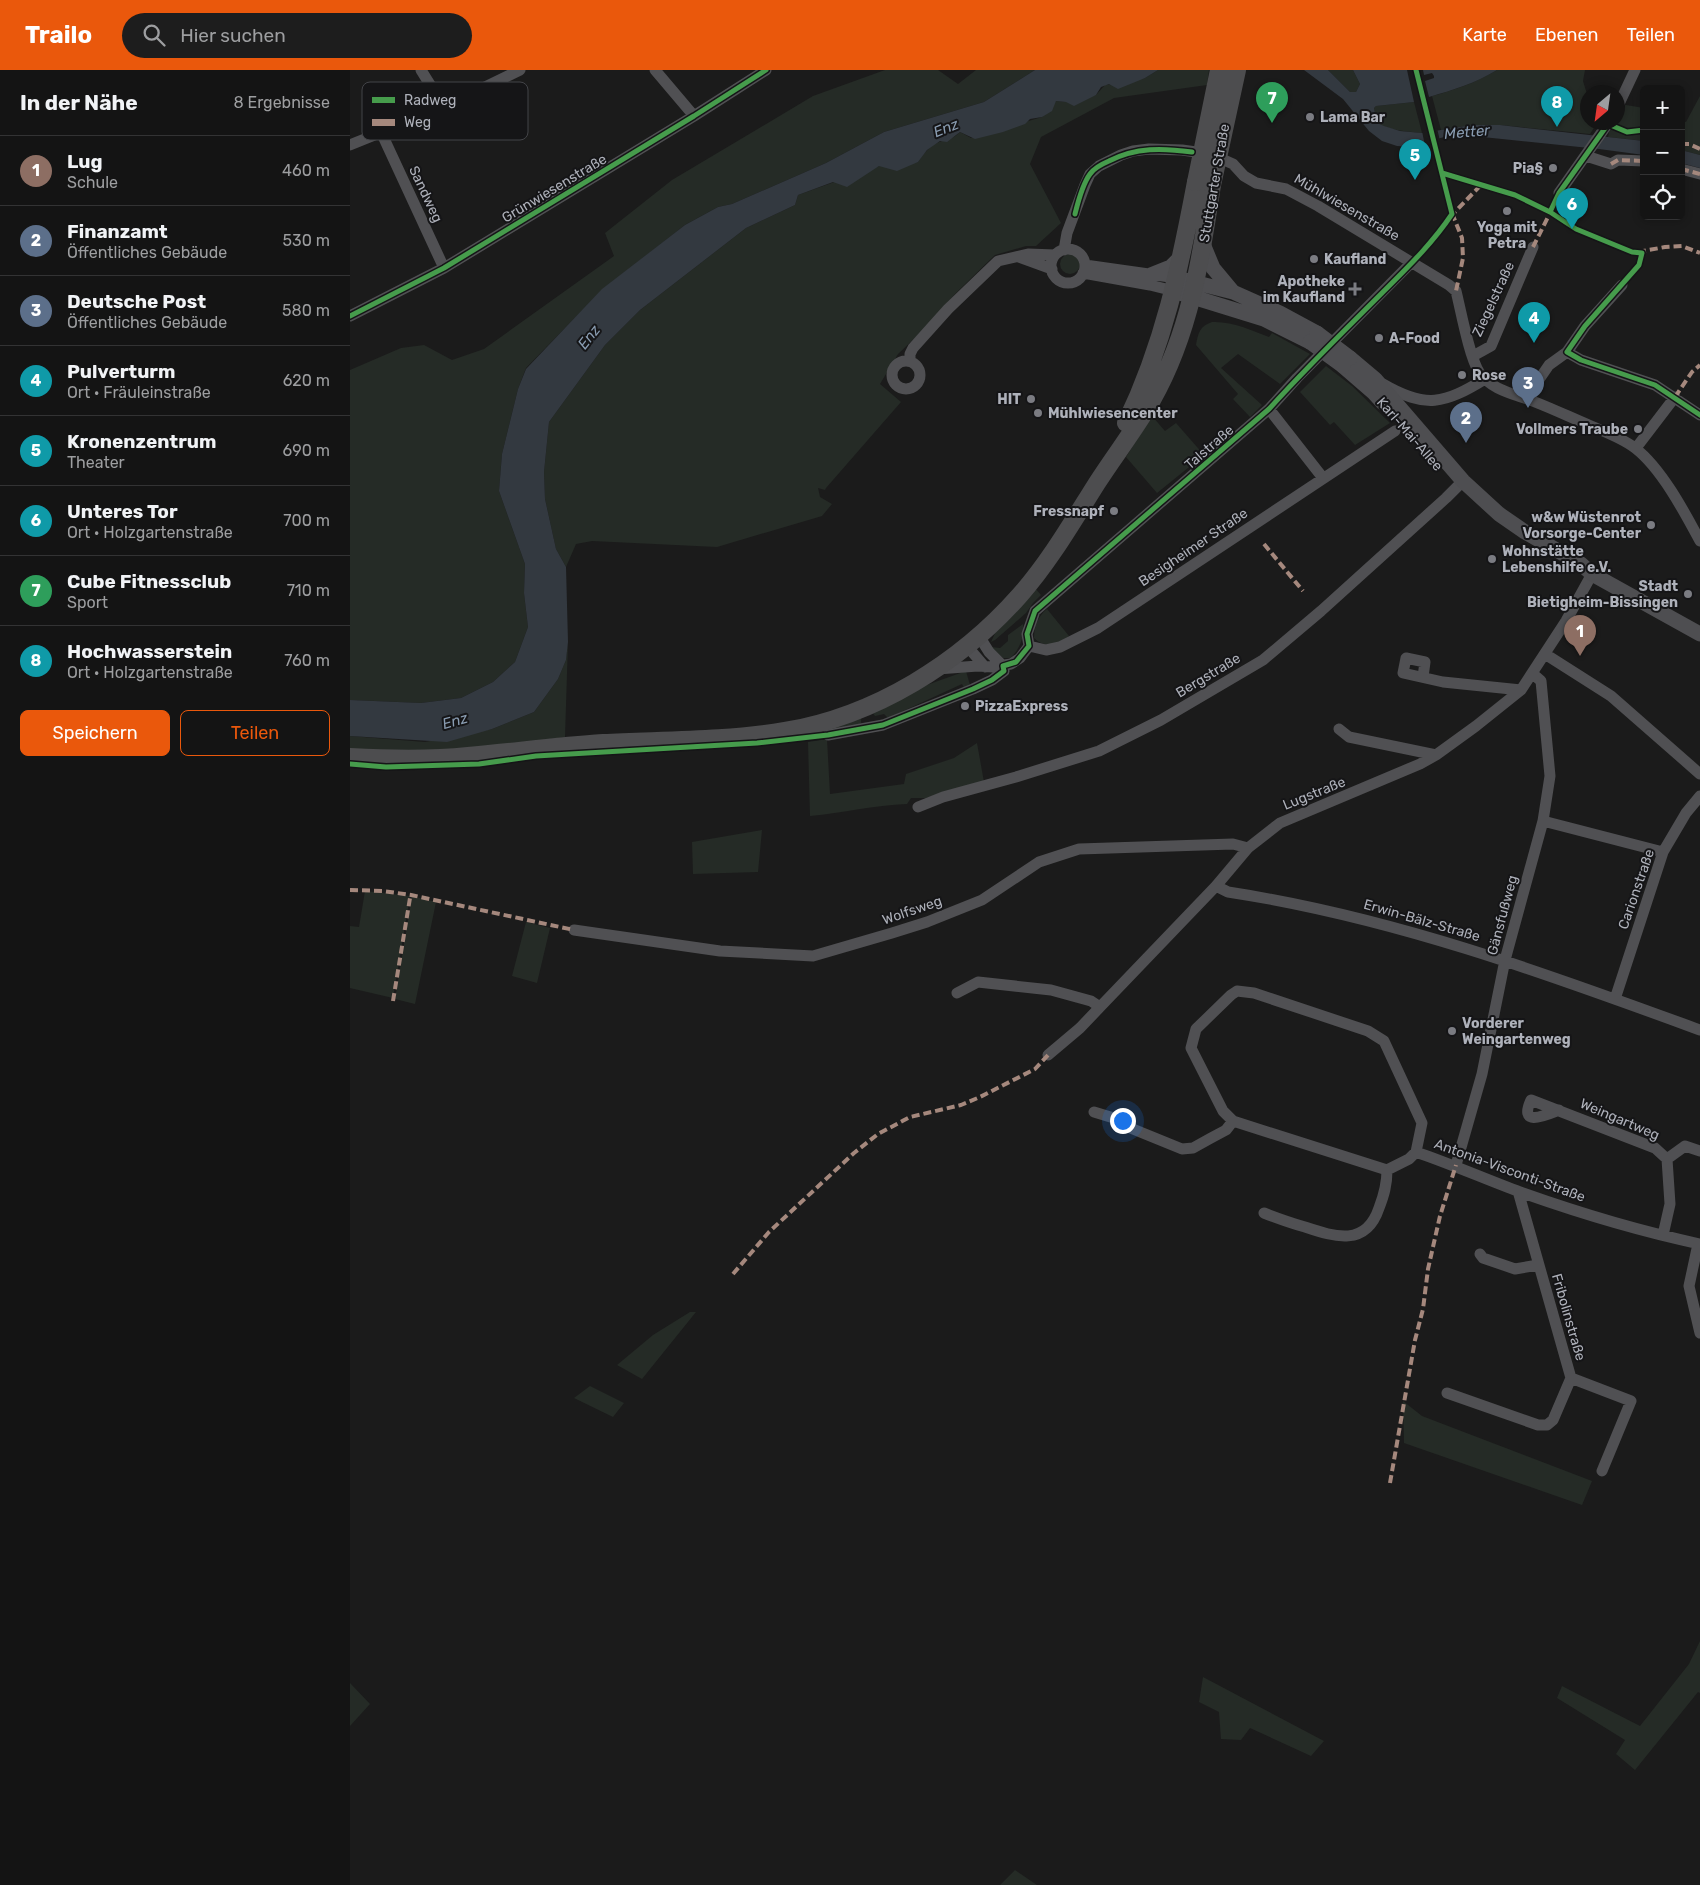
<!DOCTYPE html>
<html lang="de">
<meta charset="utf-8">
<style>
:root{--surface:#141414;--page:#1d1d1d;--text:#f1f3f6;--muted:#9d9ea0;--line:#333334;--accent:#ea580c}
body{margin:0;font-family:Rubik,sans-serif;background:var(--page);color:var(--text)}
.controls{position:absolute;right:15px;top:15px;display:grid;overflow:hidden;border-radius:8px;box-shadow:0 2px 8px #0003}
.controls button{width:45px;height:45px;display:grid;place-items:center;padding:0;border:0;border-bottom:1px solid var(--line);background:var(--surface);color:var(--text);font:25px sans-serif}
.compass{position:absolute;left:1230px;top:15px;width:45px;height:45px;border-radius:50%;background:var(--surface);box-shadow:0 2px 8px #0003;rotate:209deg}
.you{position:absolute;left:772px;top:1050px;width:18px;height:18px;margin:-12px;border:4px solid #fff;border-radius:50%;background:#1a73e8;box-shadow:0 0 0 8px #1a73e833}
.badge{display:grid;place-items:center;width:32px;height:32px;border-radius:50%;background:var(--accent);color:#fff;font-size:16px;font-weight:700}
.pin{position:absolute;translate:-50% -41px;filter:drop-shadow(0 1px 2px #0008)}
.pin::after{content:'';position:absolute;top:26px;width:18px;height:15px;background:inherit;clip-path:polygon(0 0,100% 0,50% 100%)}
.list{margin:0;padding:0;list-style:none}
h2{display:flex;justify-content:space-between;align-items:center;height:65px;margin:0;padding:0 20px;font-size:21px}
h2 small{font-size:16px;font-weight:400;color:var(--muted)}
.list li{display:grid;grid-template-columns:32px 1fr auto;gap:15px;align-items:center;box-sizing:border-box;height:70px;padding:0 20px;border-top:1px solid var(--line)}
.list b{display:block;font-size:19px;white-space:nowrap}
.list p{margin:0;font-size:16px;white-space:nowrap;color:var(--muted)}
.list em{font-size:16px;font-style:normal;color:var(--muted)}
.actions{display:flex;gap:10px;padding:15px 20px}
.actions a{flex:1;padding:11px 0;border:1px solid var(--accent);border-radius:8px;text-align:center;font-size:18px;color:var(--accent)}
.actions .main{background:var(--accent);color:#fff}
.icon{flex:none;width:28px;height:28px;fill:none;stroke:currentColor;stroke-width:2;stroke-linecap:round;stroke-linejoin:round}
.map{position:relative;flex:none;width:1350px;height:1815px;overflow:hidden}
header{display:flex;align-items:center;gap:30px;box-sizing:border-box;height:70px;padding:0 25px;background:var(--accent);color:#fff}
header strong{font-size:24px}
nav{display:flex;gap:28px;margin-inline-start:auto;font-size:18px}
.search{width:350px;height:45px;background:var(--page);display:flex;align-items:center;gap:12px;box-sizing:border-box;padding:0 18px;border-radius:28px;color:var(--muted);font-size:19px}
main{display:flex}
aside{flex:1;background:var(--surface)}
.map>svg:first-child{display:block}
.green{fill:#252b26}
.water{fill:#333940}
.pier{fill:#1b1b1b}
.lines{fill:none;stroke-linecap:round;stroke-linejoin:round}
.minor{stroke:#505053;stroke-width:11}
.secondary{stroke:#4e4e51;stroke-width:15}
.primary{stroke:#4d4d4f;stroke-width:18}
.secondary-bridge{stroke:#4e4e51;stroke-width:15}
.primary-bridge{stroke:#4d4d4f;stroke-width:18}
.quiet{stroke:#a5887d;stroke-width:4;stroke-dasharray:8 4;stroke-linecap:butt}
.cycleway-casing{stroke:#151517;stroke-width:8}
.cycleway{stroke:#469c4c;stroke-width:5}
.poi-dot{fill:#7b7c82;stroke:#151517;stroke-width:2}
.labels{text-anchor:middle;stroke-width:4;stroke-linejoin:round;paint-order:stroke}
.poi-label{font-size:14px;font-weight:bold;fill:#aeb1ba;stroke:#151517;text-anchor:start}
.street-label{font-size:14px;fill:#aeb1ba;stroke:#151517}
.water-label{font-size:15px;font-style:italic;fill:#899cb1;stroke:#151517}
.key{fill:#151517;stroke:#434448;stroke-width:1}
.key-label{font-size:14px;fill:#aeb1ba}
</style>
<header>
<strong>Trailo</strong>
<div class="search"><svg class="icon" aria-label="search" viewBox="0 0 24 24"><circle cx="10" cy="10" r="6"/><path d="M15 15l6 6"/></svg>Hier suchen</div>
<nav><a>Karte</a><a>Ebenen</a><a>Teilen</a></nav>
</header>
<main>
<aside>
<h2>In der Nähe<small>8 Ergebnisse</small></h2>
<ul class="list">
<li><span class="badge" style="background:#8d6e63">1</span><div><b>Lug</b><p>Schule</p></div><em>460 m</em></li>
<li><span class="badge" style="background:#5c6f8a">2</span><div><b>Finanzamt</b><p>Öffentliches Gebäude</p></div><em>530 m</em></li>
<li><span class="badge" style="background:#5c6f8a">3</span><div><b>Deutsche Post</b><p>Öffentliches Gebäude</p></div><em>580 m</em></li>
<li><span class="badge" style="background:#0f9aa8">4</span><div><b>Pulverturm</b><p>Ort · Fräuleinstraße</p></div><em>620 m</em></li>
<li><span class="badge" style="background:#0f9aa8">5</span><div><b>Kronenzentrum</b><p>Theater</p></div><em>690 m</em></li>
<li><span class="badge" style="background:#0f9aa8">6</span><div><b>Unteres Tor</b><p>Ort · Holzgartenstraße</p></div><em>700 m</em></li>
<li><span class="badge" style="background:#2e9e5b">7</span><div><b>Cube Fitnessclub</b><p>Sport</p></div><em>710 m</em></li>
<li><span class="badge" style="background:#0f9aa8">8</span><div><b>Hochwasserstein</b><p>Ort · Holzgartenstraße</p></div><em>760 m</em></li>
</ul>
<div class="actions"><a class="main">Speichern</a><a>Teilen</a></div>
</aside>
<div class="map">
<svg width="1350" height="1815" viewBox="0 0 1350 1815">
<rect width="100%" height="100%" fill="#1b1b1b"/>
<path class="green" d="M 535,0 L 588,0 L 608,14 L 626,0 L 685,0 L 634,32 L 534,62 L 476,93 L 382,134 L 368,137 L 335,155 L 252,220 L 176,298 L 168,319 L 152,384 L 149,421 L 175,494 L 174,523 L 178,557 L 165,592 L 143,612 L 111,628 L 71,633 L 0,630 L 0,300 L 51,278 L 74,275 L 102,290 L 134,279 L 264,186 L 255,163 L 322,110 L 463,26 Z
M 808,0 L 859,0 L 857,15 L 764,28 L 691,67 L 680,94 L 711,153 L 686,176 L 676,176 L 645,185 L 606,223 L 567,266 L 548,284 L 530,314 L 551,332 L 476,418 L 475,420 L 468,418 L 470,427 L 482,434 L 472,446 L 367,477 L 242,471 L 226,474 L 216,497 L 206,479 L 195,429 L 194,402 L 199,352 L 255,275 L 290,240 L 396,158 L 445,135 L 448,125 L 529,96 L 568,92 C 574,83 581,74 592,71 C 600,68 603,69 610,62 L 621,68 L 692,47 L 706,31 L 716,32 L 746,25 L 755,15 L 795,8 Z
M 978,0 L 1003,0 L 1010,14 L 1006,22 L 1000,22 Z
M 1147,0 L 1235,0 L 1233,11 L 1237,24 L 1238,52 L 1247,53 L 1240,64 L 1150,55 L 1122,55 L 1091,60 L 1082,26 C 1105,20 1127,12 1147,0 Z
M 1350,26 L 1350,85 L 1331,80 L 1331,51 L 1336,52 Z
M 1064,32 L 1072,63 C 1056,61 1032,61 1022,47 L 1025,43 L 1024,38 L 1026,36 Z
M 1276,35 L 1294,38 L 1294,71 L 1258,67 L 1261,53 L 1268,52 L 1268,40 L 1269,36 Z
M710 194a10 10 0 1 1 20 0a10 10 0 1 1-20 0Z
M 862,252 C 882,251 901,260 919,267 L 922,263 L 960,284 L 930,314 L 888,284 L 871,298 L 912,335 L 900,347 L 883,329 L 888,324 L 846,275 C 848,263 850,256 862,252 Z
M 976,296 L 1002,316 L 1040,353 L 1005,375 L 984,352 L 980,355 L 950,322 Z
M 802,346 L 815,361 L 826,353 L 854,385 L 807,423 L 776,387 Z
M 685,518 L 691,525 L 683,533 L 676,543 L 645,570 L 641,572 L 647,559 Z
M 697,539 L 719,566 C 708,574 695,579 684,568 C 684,557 688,546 697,539 Z
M 673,554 C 675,565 670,580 660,588 L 653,588 L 641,577 L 650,578 L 658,571 L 658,565 Z
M 218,572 L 215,667 L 129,679 L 0,682 L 0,666 L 75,672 L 142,659 L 184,642 L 208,609 L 216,590 Z
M 616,601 L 620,615 L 614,618 L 612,614 L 538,648 L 534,644 L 525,646 L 523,643 L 511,647 L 511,653 L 508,655 L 462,665 L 420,671 Z
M 477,669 L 480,724 L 554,714 L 556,704 L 604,688 L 627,673 L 634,712 L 576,728 L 561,728 L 557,734 C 524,735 493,743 460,746 L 458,672 Z
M 412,760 L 408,802 L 343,804 L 342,772 Z
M 15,821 L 60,826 L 43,928 L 0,918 L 0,856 L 9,857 Z
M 62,826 L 86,832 L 65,934 L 45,929 Z
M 176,852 L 200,858 L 187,913 L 162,906 Z
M 340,1242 L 346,1242 L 292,1309 L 267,1295 L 303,1265 Z
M 240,1316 L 274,1333 L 263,1347 L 224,1328 Z
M 1053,1331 L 1072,1346 L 1242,1411 L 1232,1435 L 1054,1373 Z
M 1350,1571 L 1350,1623 L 1348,1622 L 1285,1700 L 1266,1684 L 1275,1670 L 1207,1628 L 1212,1616 L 1290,1656 L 1339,1594 Z
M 853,1607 L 974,1671 L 961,1686 L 900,1658 L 891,1670 L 871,1669 L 869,1642 L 849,1632 Z
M 0,1613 L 20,1634 L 0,1656 Z
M 665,1800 L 687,1815 L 650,1815 Z"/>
<path class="water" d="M 685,0 L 808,0 L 795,8 L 768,19 L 759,14 L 751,17 L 746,25 L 724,36 L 716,32 L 706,31 L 702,41 L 692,47 L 680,49 L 675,54 L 653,62 L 625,69 L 610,62 L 597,72 L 590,71 L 577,80 L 568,92 L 547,101 L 529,96 L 497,117 L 483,112 L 448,125 L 445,135 L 396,158 L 290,240 L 255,275 L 199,352 L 194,402 L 195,429 L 206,479 L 216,497 L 218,572 L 216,590 L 208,609 L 184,642 L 142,659 L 97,672 L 0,666 L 0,630 L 71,633 L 111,628 L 143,612 L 165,592 L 178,557 L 174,523 L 175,494 L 149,421 L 152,384 L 168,319 L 176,299 L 252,219 L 335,155 L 368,137 L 382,134 L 476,93 L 534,62 L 634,32 Z
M 954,0 L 978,0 L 1000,22 L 1006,22 L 1010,14 L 1003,0 L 1057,0 L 1064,32 L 1026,36 L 1024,38 L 1025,43 L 1022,47 L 1025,52 L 1034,56 L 1050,61 L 1072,63 L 1122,55 L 1150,55 L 1294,71 L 1294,85 L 1249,79 L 1123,66 L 1094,67 L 1060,77 L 1047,76 L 1032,71 L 1019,61 L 993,29 Z
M 1073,0 L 1147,0 C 1126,13 1103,20 1079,27 L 1075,11 L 1084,8 L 1084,6 L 1082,3 L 1074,5 Z
M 1331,80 L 1350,85 L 1350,98 L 1331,93 Z"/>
<path class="pier" d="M 1087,58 L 1090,71 L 1075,76 L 1072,61 Z"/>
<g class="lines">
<path class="minor" d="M 71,0 L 94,37
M 305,0 L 344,46
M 1268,36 L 1285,0
M 31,62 L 94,198
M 0,75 L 94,37 L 170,0
M 1236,86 L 1261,94 L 1268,90 L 1294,91
M 1331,99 L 1350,104
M 1209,123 L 1259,52
M701 196a17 17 0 1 1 34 0a17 17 0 1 1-34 0Z
M 714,180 L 717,163 L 735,115 L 740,104 L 749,96 L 771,85 L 783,81 L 799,79 L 832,80 L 853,83 L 874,90 L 883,94 L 894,106 L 906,113 L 936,119 L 968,136 L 1099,215 L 1106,221 C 1111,241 1119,286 1129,302 C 1142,321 1165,324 1185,332 C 1203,339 1222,348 1241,356 C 1255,362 1272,368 1285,378 C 1311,398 1334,441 1350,471
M 669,187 L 702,199
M 735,195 L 827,208
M 733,203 L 800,215 L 824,221
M 800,203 L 820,195 L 830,185
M 0,246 L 94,198 L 344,46 L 416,0
M 1217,282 L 1231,290 L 1305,315 L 1350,345
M 1123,286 L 1141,276 L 1183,177
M 560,291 L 560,284 L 563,278 L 598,239 L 648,191 L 678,184 L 705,185
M542 305a14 14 0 1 1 28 0a14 14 0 1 1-28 0Z
M 1033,314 C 1076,339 1094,334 1135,309
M 1179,330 L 1188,311 L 1199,295 L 1217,282 L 1235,256 L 1272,215
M 919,339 L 973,408
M 1286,378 L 1325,327
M 629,566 L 639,582 L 653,596
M 617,576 L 635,597
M 679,576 L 677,564 L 685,541 L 919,339 L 947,308 L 1062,192
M 679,576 L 696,580 L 710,577 L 748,558 L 1045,361
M 1195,584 L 1261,626 L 1350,704
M 587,599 L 628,596 L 643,597 L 661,594 L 670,588 L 679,576
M 1073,607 L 1075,592 L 1056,588 L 1053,603 L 1093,612 L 1171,620
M 989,659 L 999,667 L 1086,685
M 478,665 L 533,655 L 623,619 L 642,610 L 654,601 L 653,596
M 568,737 L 593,727 L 666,707 L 749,681 L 811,650 L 913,590 L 971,541 L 1096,428 L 1113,411
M 1193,751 L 1313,782
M 866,816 L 878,822 C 1042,847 1195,903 1350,960
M 224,860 L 370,881 L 463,886 L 542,863 L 577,852 L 632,830 L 689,792 L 729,779 L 883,774 L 898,778
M 607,923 L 628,912 L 701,920 L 741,931 L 750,937
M 1265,929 L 1313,782 L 1336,743 L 1350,726
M 698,985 L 730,958 L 750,937 L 866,816 L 898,778 L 930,753 L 1070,694 L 1086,685 L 1126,656 L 1171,620 L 1216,551 L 1242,504
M 1209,1040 C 1196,1045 1168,1058 1181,1030 L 1305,1078 L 1317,1089 L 1335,1076 L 1350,1081
M 744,1042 L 767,1049 L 773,1055 L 832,1079 L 843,1078 L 861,1068 L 876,1060 L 883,1051
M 1066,1082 L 1072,1053 L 1034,971 L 1018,961 L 904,923 L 887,921 L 881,925 L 846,959 L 841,978 L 873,1041 L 883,1051 L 1037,1100 L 1059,1089 L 1066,1082 C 1101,1094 1135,1109 1170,1122 C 1229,1143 1289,1161 1350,1174
M 1106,1095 L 1132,1004 L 1155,890 L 1193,751 L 1200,706 L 1191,611 L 1183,604
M 1168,1121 L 1221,1308 L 1281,1331 L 1252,1401
M 914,1143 C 927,1148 941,1153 955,1157 C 985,1167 1016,1177 1029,1138 C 1034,1125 1037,1115 1037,1100
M 1313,1165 L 1320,1134 L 1317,1089
M 1348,1174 L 1339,1216 L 1350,1263
M 1130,1184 L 1133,1188 L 1165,1199 L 1188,1195
M 1097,1323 L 1188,1355 L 1197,1355 L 1203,1350 L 1221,1308"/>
<path class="secondary" d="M 853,174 L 863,198 L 883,222
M 827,208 L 883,222 L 930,243 L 967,263
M 830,223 L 914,249 L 960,272
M 1000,288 L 1025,309 L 1113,411 L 1149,444 L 1175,462 L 1231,494 L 1242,504 L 1350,564
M 993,296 L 1023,322 L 1033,333"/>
<path class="primary" d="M 776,353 C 814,274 830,197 846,112
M 0,687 C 39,689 79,690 118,686 C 163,682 207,676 253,673 C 313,670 375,671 435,661 C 525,646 610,593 670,525 C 700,491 723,451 747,413 C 765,385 786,358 802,330 C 840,263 851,189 862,115"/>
<path class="secondary-bridge" d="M 967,263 L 1000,288
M 960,272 L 993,296"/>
<path class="primary-bridge" d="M 846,112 L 869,0
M 862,115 L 887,0"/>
<path class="quiet" d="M 1331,74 L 1339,74 L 1350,79
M 1261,94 L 1268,90 L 1294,91
M 1331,99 L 1350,104
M 1102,143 L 1112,168 L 1113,188 L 1106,221
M 1100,147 L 1131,115
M 1183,177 L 1202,139
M 1288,182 L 1315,177 L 1332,176 L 1350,183
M 1325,327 L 1342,302 L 1350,295
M 914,474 L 953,521
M 0,820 L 33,821 L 61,825 L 224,860
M 43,931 L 60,828
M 383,1204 L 419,1162 L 504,1083 L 528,1064 L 560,1047 L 611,1035 L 630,1027 L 685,999 L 698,985
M 1040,1413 L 1065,1270 L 1073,1239 L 1078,1199 L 1090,1146 L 1106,1095"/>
<g class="cycleway-casing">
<path id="cycleway" d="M 1092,103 L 1165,125 L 1200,142 L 1226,159 L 1282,182 L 1292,183 L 1289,195 L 1235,256 L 1217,282 L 1231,290 L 1305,315 L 1350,345
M 1200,142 L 1209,123 L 1258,54 L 1277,62 L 1294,60
M 725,144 C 728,132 732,115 740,104 C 744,98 752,94 759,91 C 786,77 813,78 842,82
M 0,246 L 94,198 L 344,46 L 416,0
M 0,694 L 36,697 L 129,694 L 186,686 L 407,673 L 478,665 L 533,655 L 623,619 L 642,610 L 654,601 L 653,596 L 666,592 L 679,576 L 677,564 L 685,541 L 919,339 C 955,299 993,262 1031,224 C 1056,199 1082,174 1102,144 L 1066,0"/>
</g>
<use href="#cycleway" class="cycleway"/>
</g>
<g class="poi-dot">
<circle cx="960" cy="47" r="5"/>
<circle cx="1203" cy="98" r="5"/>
<circle cx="1157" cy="141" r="5"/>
<circle cx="964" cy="189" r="5"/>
<path d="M1002.5 211.5h5v5h5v5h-5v5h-5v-5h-5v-5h5z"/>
<circle cx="1029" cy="268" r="5"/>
<circle cx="1112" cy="305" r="5"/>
<circle cx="681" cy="329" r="5"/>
<circle cx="688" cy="343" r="5"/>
<circle cx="1288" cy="359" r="5"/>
<circle cx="764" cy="441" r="5"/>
<circle cx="1301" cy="455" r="5"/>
<circle cx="1142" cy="489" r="5"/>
<circle cx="1338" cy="524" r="5"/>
<circle cx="615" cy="636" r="5"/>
<circle cx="1102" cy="961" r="5"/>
</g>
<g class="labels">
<g class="poi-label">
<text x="970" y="52">Lama Bar</text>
<text x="1193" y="103" text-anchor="end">Pia§</text>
<text x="1157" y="162" text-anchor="middle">Yoga mit<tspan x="1157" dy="16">Petra</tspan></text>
<text x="974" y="194">Kaufland</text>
<text x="995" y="216" text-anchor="end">Apotheke<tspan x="995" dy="16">im Kaufland</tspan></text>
<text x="1039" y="273">A-Food</text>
<text x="1122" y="310">Rose</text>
<text x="671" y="334" text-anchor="end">HIT</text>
<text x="698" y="348">Mühlwiesencenter</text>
<text x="1278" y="364" text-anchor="end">Vollmers Traube</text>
<text x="754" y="446" text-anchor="end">Fressnapf</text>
<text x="1291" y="452" text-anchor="end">w&amp;w Wüstenrot<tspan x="1291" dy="16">Vorsorge-Center</tspan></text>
<text x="1152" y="486">Wohnstätte<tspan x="1152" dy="16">Lebenshilfe e.V.</tspan></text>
<text x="1328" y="521" text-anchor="end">Stadt<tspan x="1328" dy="16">Bietigheim-Bissingen</tspan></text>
<text x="625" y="641">PizzaExpress</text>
<text x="1112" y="958">Vorderer<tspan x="1112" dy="16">Weingartenweg</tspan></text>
</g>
<g class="street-label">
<text transform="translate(864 113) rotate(-80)" y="5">Stuttgarter Straße</text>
<text transform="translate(204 118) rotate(-31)" y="5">Grünwiesenstraße</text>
<text transform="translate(76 124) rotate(65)" y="5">Sandweg</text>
<text transform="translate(997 137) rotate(30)" y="5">Mühlwiesenstraße</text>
<text transform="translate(1143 229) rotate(-65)" y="5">Ziegelstraße</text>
<text transform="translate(1060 364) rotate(49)" y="5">Karl-Mai-Allee</text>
<text transform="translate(859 377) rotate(-41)" y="5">Talstraße</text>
<text transform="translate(843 477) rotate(-34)" y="5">Besigheimer Straße</text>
<text transform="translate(858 605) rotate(-31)" y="5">Bergstraße</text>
<text transform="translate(964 723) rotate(-22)" y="5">Lugstraße</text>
<text transform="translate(1286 819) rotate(-71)" y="5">Carionstraße</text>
<text transform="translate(562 840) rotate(-19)" y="5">Wolfsweg</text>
<text transform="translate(1152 845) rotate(-75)" y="5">Gänsfußweg</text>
<text transform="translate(1072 850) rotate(16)" y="5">Erwin-Bälz-Straße</text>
<text transform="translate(1270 1049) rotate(23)" y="5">Weingartweg</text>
<text transform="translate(1160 1100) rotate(20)" y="5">Antonia-Visconti-Straße</text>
<text transform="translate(1219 1247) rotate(74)" y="5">Fribolinstraße</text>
</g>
<g class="water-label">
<text transform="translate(596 58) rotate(-22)" y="5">Enz</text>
<text transform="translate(1117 62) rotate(-5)" y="5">Metter</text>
<text transform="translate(239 267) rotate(-52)" y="5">Enz</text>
<text transform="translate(105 651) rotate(-16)" y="5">Enz</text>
</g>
</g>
<rect x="12" y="12" width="166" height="58" rx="8" class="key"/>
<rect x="22" y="27" width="23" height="6" fill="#469c4c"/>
<rect x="22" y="49" width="23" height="7" fill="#a5887d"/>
<g class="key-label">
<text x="54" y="35">Radweg</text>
<text x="54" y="57">Weg</text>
</g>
</svg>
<div class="controls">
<button>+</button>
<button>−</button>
<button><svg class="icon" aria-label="locate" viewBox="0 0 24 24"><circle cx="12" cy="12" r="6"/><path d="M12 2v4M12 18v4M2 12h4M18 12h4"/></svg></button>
</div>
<svg class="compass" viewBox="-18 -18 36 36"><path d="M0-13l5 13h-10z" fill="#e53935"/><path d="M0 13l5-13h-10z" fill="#9d9ea0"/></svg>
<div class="you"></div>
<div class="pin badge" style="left:1230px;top:586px;background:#8d6e63">1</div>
<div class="pin badge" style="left:1116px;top:373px;background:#5c6f8a">2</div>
<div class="pin badge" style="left:1178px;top:338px;background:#5c6f8a">3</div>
<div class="pin badge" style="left:1184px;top:273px;background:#0f9aa8">4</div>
<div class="pin badge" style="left:1065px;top:110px;background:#0f9aa8">5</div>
<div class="pin badge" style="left:1222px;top:159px;background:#0f9aa8">6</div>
<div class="pin badge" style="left:922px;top:53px;background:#2e9e5b">7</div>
<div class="pin badge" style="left:1207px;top:57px;background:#0f9aa8">8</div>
</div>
</main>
